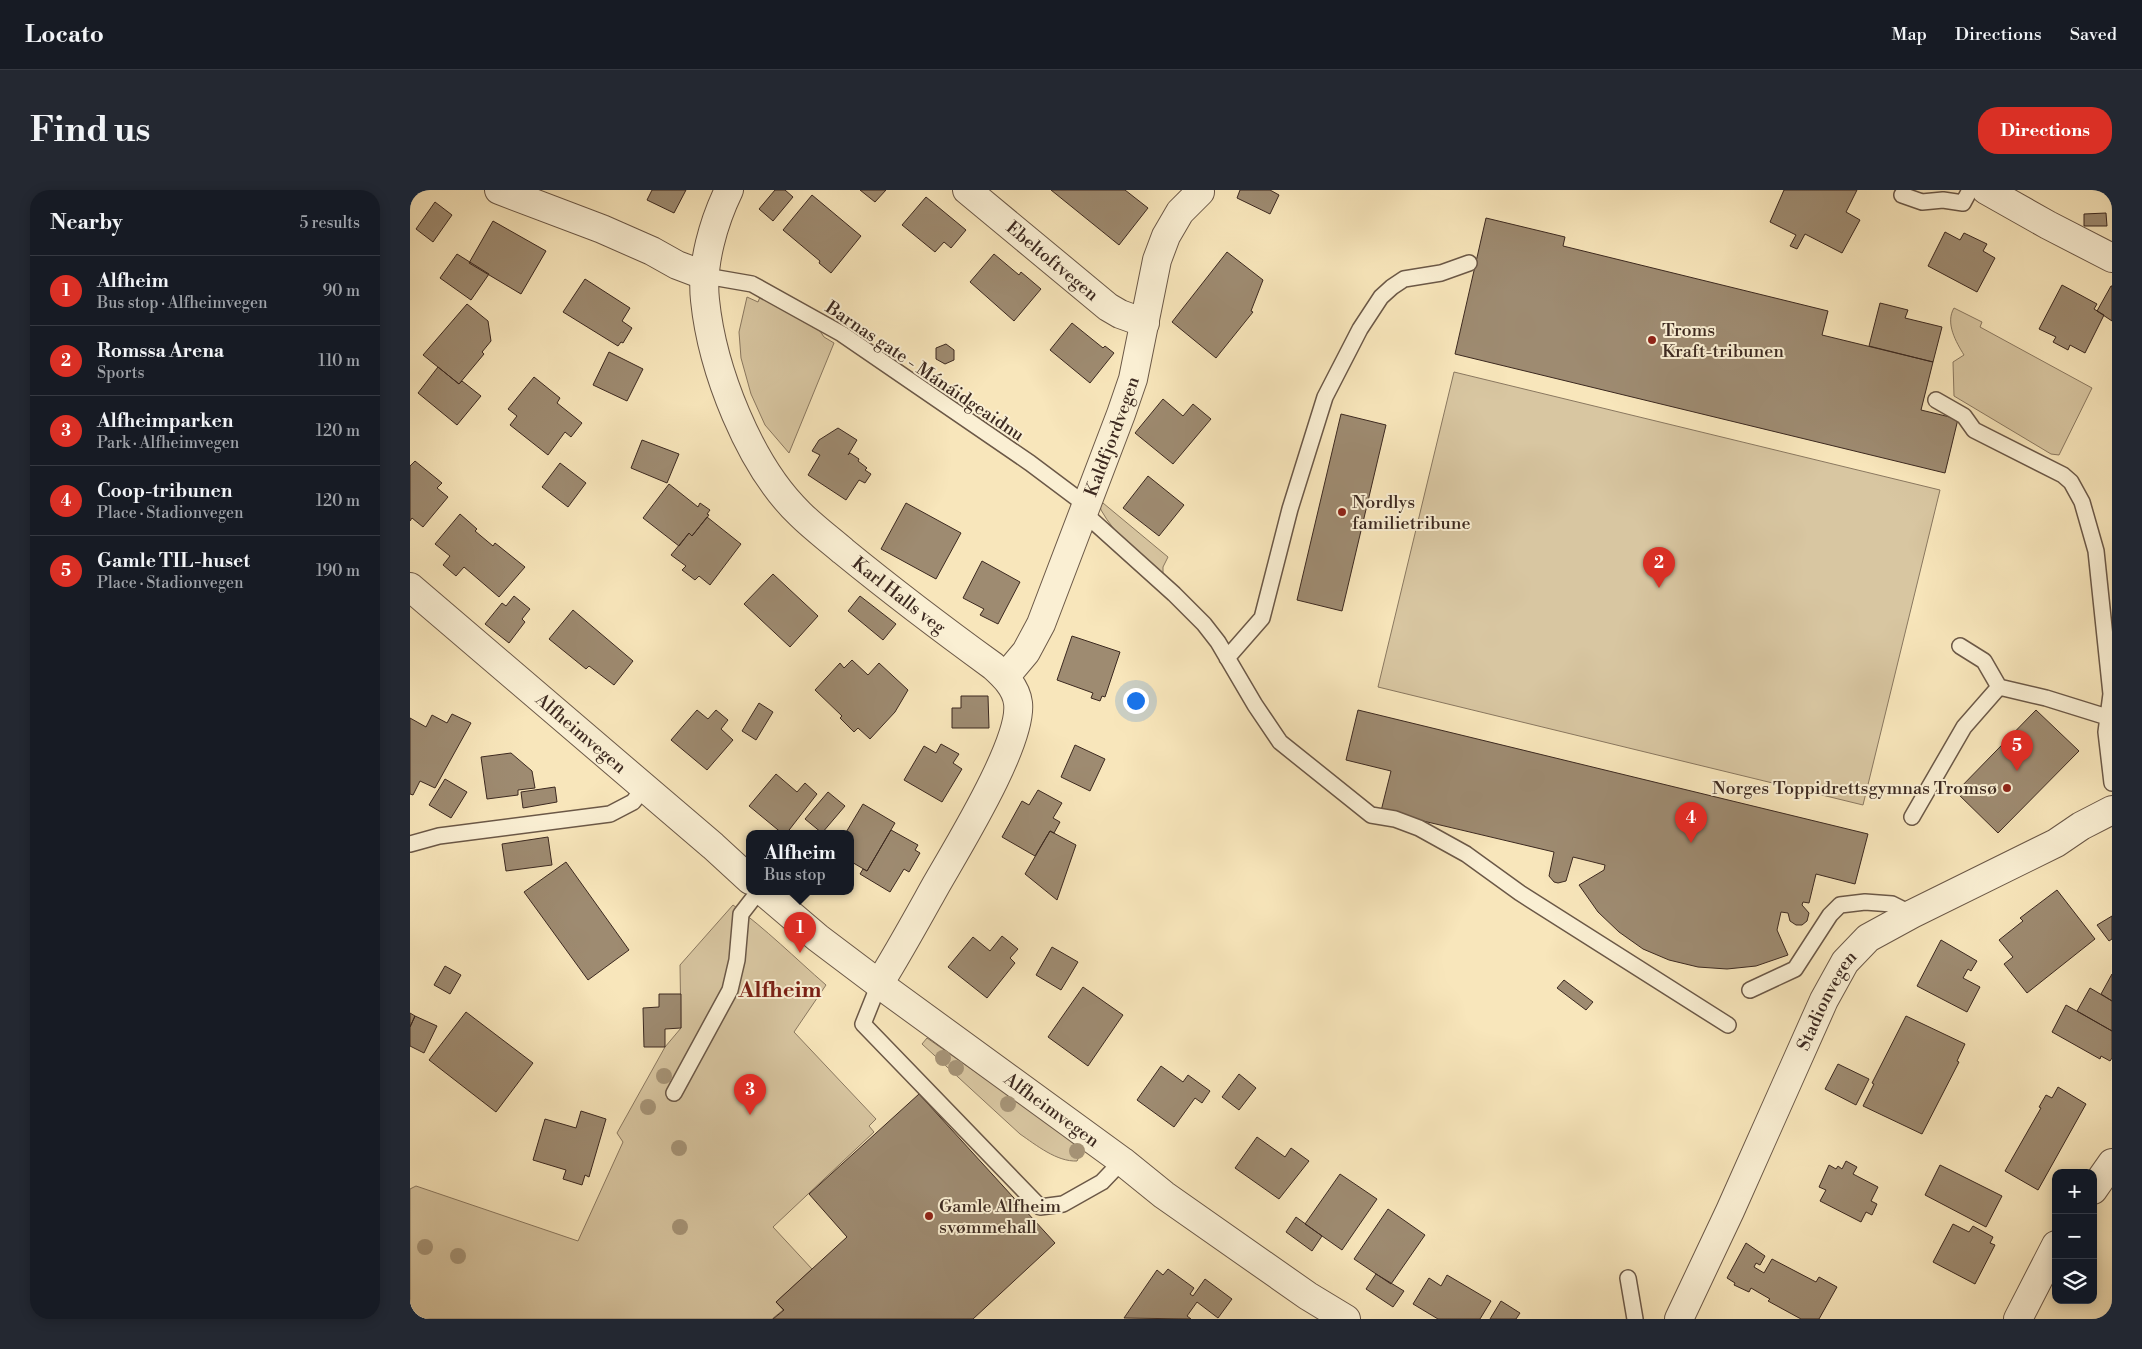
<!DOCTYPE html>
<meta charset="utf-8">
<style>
:root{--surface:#171b24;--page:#242831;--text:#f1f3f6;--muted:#9ea1a6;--line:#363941;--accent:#d93025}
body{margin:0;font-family:"Libre Bodoni",serif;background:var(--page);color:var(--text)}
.controls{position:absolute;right:15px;bottom:15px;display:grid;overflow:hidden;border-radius:10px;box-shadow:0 2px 12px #0003}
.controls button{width:45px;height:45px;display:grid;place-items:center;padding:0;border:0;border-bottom:1px solid var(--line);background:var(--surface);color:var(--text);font:25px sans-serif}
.you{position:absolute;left:725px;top:510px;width:18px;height:18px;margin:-12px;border:4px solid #fff;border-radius:50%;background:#1a73e8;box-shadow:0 0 0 8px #1a73e833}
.badge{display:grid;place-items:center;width:32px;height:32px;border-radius:50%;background:var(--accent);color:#fff;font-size:16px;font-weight:700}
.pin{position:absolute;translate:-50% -41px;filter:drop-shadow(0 1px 2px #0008)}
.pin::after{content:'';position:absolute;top:26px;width:18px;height:15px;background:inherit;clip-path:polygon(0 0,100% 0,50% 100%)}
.popup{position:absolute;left:336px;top:640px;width:108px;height:65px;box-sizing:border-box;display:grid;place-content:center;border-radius:10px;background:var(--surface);filter:drop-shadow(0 1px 4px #0005);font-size:16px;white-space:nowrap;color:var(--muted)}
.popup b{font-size:19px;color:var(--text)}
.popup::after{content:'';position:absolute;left:50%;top:100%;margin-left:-10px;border:10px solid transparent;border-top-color:var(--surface)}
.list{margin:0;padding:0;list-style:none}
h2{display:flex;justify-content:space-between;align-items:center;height:65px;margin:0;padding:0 20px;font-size:21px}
h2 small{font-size:16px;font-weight:400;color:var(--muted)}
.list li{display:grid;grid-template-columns:32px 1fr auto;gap:15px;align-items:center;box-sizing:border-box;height:70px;padding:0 20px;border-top:1px solid var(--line)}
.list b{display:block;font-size:19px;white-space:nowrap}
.list p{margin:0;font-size:16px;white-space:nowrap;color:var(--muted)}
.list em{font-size:16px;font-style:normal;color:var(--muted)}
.icon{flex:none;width:28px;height:28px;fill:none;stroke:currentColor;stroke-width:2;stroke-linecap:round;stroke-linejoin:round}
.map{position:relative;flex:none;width:1702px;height:1129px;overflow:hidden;border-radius:20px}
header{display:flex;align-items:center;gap:30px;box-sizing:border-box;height:70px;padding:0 25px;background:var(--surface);border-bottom:1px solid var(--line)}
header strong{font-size:24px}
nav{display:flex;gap:28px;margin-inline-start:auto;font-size:18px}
.intro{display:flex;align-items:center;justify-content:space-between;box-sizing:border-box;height:120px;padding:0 30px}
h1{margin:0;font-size:35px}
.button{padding:12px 22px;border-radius:20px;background:var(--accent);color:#fff;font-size:18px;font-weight:700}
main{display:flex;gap:30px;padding:0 30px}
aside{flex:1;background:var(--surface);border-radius:20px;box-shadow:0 2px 12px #0003}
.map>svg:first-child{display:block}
.green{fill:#d8c6a1;stroke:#8a7860}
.building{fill:#9e8b71;stroke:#3c2920}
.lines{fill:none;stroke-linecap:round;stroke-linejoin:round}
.service-casing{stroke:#6b5847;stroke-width:18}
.minor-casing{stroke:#6b5847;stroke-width:30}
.tertiary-casing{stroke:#6b5847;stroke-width:30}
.service{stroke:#faefd3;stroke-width:15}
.minor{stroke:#faefd3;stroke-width:28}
.tertiary{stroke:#faefd3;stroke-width:28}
.tree{fill:#a69477}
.poi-dot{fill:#8f2418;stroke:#faefd3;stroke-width:2}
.labels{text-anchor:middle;stroke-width:4;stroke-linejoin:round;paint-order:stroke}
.street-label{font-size:18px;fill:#3c2920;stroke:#faefd3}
.poi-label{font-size:18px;fill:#3c2920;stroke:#faefd3;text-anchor:start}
.district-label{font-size:22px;font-weight:bold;fill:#7a1f14;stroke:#faefd3}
</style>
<header>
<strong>Locato</strong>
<nav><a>Map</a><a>Directions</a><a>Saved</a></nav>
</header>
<div class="intro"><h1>Find us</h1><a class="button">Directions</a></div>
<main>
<aside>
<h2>Nearby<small>5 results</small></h2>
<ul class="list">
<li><span class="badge">1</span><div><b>Alfheim</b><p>Bus stop · Alfheimvegen</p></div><em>90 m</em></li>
<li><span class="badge">2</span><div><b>Romssa Arena</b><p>Sports</p></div><em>110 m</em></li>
<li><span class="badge">3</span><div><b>Alfheimparken</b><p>Park · Alfheimvegen</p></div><em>120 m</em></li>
<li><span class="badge">4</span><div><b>Coop-tribunen</b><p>Place · Stadionvegen</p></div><em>120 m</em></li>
<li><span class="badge">5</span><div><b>Gamle TIL-huset</b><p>Place · Stadionvegen</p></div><em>190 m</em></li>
</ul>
</aside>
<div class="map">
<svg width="1702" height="1129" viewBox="0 0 1702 1129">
<rect width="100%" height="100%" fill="#f8e6bb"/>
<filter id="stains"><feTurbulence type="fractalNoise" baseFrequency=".004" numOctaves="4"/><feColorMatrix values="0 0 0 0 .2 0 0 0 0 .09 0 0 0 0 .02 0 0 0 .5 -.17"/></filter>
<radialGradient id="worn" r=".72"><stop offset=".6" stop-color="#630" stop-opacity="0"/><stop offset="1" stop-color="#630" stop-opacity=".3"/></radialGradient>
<path class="green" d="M 337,107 L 348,112 L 350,107 L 410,141 L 414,147 L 424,153 L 379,263 L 355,235 L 341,204 L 331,168 L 329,142 Z
M 1544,118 L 1572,132 L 1570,137 L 1682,198 L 1649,265 L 1641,264 L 1544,206 L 1543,172 L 1554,165 C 1546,152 1535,133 1544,118 Z
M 1044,182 L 1530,300 L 1453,615 L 968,497 Z
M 693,313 L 758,367 L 753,377 L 753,384 C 730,365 706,347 691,320 L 690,316 Z
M 323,715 C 356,739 385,768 416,795 L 384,842 L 466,929 L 459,936 L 464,942 L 363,1037 L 402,1079 L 366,1112 L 373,1120 L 362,1129 L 0,1129 L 0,999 L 6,996 L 168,1051 L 213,952 L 207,943 L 255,857 L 271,838 L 270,775 Z
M 517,848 L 647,939 L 672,961 L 667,971 C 647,972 626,955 610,944 L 512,854 Z"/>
<path class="building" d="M 242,0 L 276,0 L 264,23 L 237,10 Z
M 365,0 L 375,0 L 383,7 L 363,31 L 349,19 Z
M 450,0 L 476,0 L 465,12 Z
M 641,0 L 715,0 L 738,18 L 709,55 Z
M 830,0 L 860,0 L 869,5 L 860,24 L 827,8 Z
M 1374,0 L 1447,0 L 1436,22 L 1450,30 L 1432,63 L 1395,44 L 1387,59 L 1380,56 L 1386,45 L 1360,32 Z
M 402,5 L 451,46 L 421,83 L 409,73 L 410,71 L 373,40 Z
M 516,7 L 556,40 L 541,58 L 534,52 L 525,62 L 492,35 Z
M 25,12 L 42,25 L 23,52 L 6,39 Z
M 1696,23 L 1697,36 L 1674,36 L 1674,24 Z
M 1076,28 L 1155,47 L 1153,56 L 1418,121 L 1412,145 L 1523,172 L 1511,220 L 1548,229 L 1535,283 L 1045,164 Z
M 83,31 L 136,61 L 111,104 L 59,73 Z
M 1535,42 L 1550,50 L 1554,43 L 1577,54 L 1573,61 L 1585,68 L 1567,102 L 1518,76 Z
M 817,62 L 853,90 L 841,121 L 843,122 L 806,168 L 762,132 Z
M 47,64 L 79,84 L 61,110 L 30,88 Z
M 584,64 L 609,85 L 611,82 L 631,99 L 604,131 L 560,92 Z
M 175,89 L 220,118 L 212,131 L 222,138 L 213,153 L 211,152 L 208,156 L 153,122 Z
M 1652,95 L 1687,114 L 1684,119 L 1694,125 L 1675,163 L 1660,155 L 1658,160 L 1643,152 L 1646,147 L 1629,139 Z
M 1701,96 L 1702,96 L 1702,131 L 1687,121 Z
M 1470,113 L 1498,120 L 1495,128 L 1532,137 L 1523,172 L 1459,156 Z
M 57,114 L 78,131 L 81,151 L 72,162 L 74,164 L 49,194 L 13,165 Z
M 662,133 L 693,158 L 695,156 L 704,163 L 680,193 L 640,160 Z
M 536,154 L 544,160 L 544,170 L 535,174 L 526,169 L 526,158 Z
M 199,162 L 233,179 L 217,211 L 183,195 Z
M 28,177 L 49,194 L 52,191 L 71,206 L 47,235 L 8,203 Z
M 124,187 L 150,208 L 147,213 L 172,233 L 161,247 L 155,242 L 138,265 L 100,235 L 107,226 L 98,219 Z
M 753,209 L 773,226 L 783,214 L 801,229 L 763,274 L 725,243 Z
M 931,224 L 976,235 L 932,421 L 887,410 Z
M 428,238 L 447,250 L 438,265 L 440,263 L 449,269 L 448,271 L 457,278 L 455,280 L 461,284 L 455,293 L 449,290 L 436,310 L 398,285 L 410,265 L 402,261 L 409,250 Z
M 232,250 L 269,264 L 257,293 L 221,278 Z
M 5,271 L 32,293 L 27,298 L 38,307 L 13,337 L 2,328 L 0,331 L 0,276 Z
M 150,273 L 176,293 L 158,317 L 132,297 Z
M 738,286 L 774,315 L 749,346 L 713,318 Z
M 259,294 L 288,317 L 290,313 L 300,320 L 297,324 L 299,325 L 282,346 L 279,343 L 269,356 L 233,328 Z
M 496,313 L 551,343 L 526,389 L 471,359 Z
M 50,324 L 67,339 L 65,341 L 83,356 L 85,353 L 115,377 L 89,407 L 54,377 L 46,386 L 33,375 L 40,366 L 25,354 Z
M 297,327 L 331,354 L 300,395 L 289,386 L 285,390 L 272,380 L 276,376 L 261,365 L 279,343 L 282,346 Z
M 572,371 L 610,392 L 588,434 L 570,425 L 574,419 L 553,408 Z
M 363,384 L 408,426 L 380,457 L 334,414 Z
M 104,406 L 120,419 L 112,429 L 115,432 L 99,453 L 75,434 L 92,413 L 96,416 Z
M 450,406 L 486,434 L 473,450 L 438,421 Z
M 163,420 L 223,471 L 204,495 L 179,476 L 176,479 L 139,449 Z
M 662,446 L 710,462 L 695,507 L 692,506 L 690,511 L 681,508 L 683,503 L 647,490 Z
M 442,470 L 458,485 L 469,473 L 498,500 L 485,522 L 460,549 L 448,538 L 444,542 L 430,528 L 432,526 L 405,500 L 430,473 L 434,478 Z
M 551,506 L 578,506 L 579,538 L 542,538 L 542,518 L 551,518 Z
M 349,513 L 363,522 L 346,550 L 332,541 Z
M 287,520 L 298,529 L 306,520 L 318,530 L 311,539 L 323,550 L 297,580 L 261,550 Z
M 948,520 L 1458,644 L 1445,694 L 1406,684 L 1399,713 L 1393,712 L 1392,715 L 1399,723 L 1397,731 L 1392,735 L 1386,735 L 1380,731 L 1378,723 L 1371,722 L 1367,740 L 1378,765 L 1346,776 L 1317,779 L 1288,777 L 1259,770 L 1233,759 L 1209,742 L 1188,722 L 1169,695 L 1194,680 L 1195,675 L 1163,667 L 1156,691 L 1148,693 L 1144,692 L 1139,686 L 1144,662 L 971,621 L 981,581 L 936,570 Z
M 1626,520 L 1669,561 L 1588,643 L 1546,602 Z
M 42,524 L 61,533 L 25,598 L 10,591 L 3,605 L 0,604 L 0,528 L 16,537 L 22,525 L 37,533 Z
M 531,554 L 549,564 L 543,573 L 552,579 L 532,612 L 494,590 L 514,556 L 526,563 Z
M 665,555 L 695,569 L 680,601 L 651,587 Z
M 101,563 L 122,581 L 125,598 L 108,600 L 108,605 L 77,609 L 71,567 Z
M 366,584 L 387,602 L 395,593 L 407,604 L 376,644 L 373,644 L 339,616 Z
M 35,589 L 57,602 L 41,628 L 19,615 Z
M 145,597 L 147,612 L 113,618 L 111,602 Z
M 628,600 L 652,613 L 643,628 L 650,632 L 644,643 L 640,641 L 625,666 L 592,647 L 612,611 L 619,615 Z
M 418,602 L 435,616 L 412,643 L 395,629 Z
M 453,614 L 485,633 L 457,681 L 440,671 L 440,644 L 435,644 Z
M 481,640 L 508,655 L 505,660 L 510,663 L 499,682 L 494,679 L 480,702 L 450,684 L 453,679 L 457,681 Z
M 640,641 L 666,655 L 647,710 L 615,684 Z
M 138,647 L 142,675 L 96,681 L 92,654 Z
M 156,672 L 219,760 L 178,790 L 114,702 Z
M 1647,700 L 1685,749 L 1617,803 L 1594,774 L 1603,767 L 1589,750 L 1613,731 L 1610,728 Z
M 1702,726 L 1702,749 L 1699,751 L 1687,735 Z
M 592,746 L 608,759 L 600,768 L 605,773 L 577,808 L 538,777 L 563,747 L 580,761 Z
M 1531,750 L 1567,771 L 1561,781 L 1558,779 L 1553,788 L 1570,797 L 1557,822 L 1507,796 Z
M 642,757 L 668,772 L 651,800 L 626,785 Z
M 35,776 L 51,785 L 40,804 L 24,795 Z
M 1702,784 L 1702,811 L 1691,804 Z
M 1154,790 L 1183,812 L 1176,820 L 1147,798 Z
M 673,797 L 713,825 L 678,876 L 638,847 Z
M 1680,798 L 1702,811 L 1702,841 L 1667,821 Z
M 249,804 L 271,804 L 271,838 L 255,839 L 255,857 L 234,857 L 233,818 L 249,817 Z
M 1656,815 L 1702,841 L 1702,868 L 1700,871 L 1691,866 L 1690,869 L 1642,842 Z
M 56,822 L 123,873 L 86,922 L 19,870 Z
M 0,823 L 5,826 L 0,837 Z
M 5,826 L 27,836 L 14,863 L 0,856 L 0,837 Z
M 1496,826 L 1555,854 L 1547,871 L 1549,872 L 1512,944 L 1453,916 L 1464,894 L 1462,893 Z
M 1428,874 L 1459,889 L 1446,915 L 1415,899 Z
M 751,876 L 773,892 L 778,885 L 800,901 L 792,913 L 785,908 L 764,937 L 727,910 Z
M 829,884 L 846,898 L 829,920 L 812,907 Z
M 1648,897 L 1676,914 L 1628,1000 L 1595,981 L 1631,918 L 1629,917 L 1636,905 L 1642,908 Z
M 509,904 L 645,1053 L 563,1129 L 363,1129 L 374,1120 L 366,1112 L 437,1047 L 399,1004 Z
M 171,921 L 196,929 L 179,987 L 175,985 L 172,995 L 153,989 L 156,980 L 123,970 L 135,929 L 166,938 Z
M 847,947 L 875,967 L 881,958 L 899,971 L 869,1009 L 825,978 Z
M 1436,971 L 1447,977 L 1443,984 L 1468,997 L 1461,1011 L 1467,1014 L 1462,1025 L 1456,1022 L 1451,1032 L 1410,1011 L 1416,1000 L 1409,997 L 1419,975 L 1426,979 L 1428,976 L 1432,979 Z
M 1530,975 L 1592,1006 L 1576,1037 L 1515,1005 Z
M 930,984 L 967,1009 L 932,1060 L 895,1034 Z
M 978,1019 L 1015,1045 L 981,1094 L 944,1069 Z
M 886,1027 L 912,1046 L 902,1061 L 876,1042 Z
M 1543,1034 L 1559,1042 L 1563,1036 L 1583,1047 L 1580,1053 L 1585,1055 L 1565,1094 L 1523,1072 Z
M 1336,1053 L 1355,1066 L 1350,1075 L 1346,1073 L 1344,1077 L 1354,1083 L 1362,1069 L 1406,1092 L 1409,1087 L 1427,1097 L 1409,1129 L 1391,1129 L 1358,1111 L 1360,1109 L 1341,1098 L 1339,1102 L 1324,1095 L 1325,1093 L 1317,1088 Z
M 758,1079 L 784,1098 L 780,1104 L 783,1106 L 795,1089 L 822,1109 L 808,1128 L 787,1112 L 777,1126 L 781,1129 L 714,1128 L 747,1080 L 753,1085 Z
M 966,1084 L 994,1101 L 983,1117 L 956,1099 Z
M 1037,1085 L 1081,1111 L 1070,1129 L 1028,1129 L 1003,1114 L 1019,1088 L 1031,1096 Z
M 1091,1111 L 1110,1123 L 1106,1129 L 1080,1129 Z"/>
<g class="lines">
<g class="service-casing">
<path id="service" d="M 1492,5 L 1512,12 L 1533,10 L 1553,13 L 1560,0
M 296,86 L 342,94 L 432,144 L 620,273 L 676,315
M 1526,210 L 1554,226 L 1564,240 L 1653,285 L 1661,292 L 1672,312 L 1686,361 L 1701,504 L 1696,542 L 1702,593
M 674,323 L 764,404 L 794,434 L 808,452 L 845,515 L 870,552 L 961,625 L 985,629 L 1009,638 L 1056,664 L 1110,703 L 1318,835
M 1550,456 L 1574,471 L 1589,497 L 1636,508 L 1697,527
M 817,468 L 852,428 L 880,319 L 915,207 L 950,139 L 971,107 L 982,97 L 994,89 L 1031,83 L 1059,73
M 1502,627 L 1554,537 L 1589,497
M 0,654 L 29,646 L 200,624 L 223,612 L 234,598
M 469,794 L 453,834 L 630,1017 L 653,1014 L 692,992 L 712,971
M 1340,800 L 1385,779 L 1420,725 L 1430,715 L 1455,712 L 1482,714 L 1502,724
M 264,903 L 320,800 L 327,770 L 331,724 L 348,702
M 1218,1088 L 1225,1129"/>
</g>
<g class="minor-casing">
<g id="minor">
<path d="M 89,0 L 192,39 L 242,61 L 267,75 L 296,86"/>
<path id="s1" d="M 319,0 C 304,31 291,74 295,110 C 302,179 339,275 390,324 C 403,337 419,349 433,361 C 482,401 532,439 583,476 C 594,486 606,497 608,513 C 613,552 547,658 526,695 C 507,729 489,762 469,794"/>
<path id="s2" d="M 557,0 L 698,117 L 710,124 L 735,133"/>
<path d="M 1576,0 L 1638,35 L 1702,68"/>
<path id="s3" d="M 595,487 L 616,462 L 631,434 L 711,224 L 723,189 L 747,70 L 756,46 L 770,22 L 790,2"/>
<path d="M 1683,1000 L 1702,973"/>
<path id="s4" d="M 1269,1129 L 1320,1021 L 1414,810 L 1435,772 L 1458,748 L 1502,724 L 1646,653 L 1671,636 L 1702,620"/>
<path d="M 1608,1129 L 1646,1055"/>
</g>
</g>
<g class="tertiary-casing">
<g id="tertiary">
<path id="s5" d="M 0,397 L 303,656 L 340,690"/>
<path id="s6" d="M 354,702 L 408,748 L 469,794 L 712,971 L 754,1005 L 898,1106 L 936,1129"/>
</g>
</g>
<use href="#service" class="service"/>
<use href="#minor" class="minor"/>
<use href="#tertiary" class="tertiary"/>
</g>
<g class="tree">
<circle cx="533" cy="868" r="8"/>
<circle cx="546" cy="878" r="8"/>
<circle cx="254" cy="886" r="8"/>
<circle cx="598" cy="914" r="8"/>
<circle cx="238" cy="917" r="8"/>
<circle cx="269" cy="958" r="8"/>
<circle cx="667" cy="961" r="8"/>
<circle cx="270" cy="1037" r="8"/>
<circle cx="15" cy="1057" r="8"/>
<circle cx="48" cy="1066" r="8"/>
</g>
<g class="poi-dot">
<circle cx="1242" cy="150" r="5"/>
<circle cx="932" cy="322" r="5"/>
<circle cx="1597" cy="598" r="5"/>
<circle cx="519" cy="1026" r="5"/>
</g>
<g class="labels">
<g class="street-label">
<text dy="6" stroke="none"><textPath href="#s2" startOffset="111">Ebeltoftvegen</textPath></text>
<text transform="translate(515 181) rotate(34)" y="6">Barnas gate - Mánáidgeaidnu</text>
<text dy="6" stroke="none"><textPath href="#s3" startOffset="265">Kaldfjordvegen</textPath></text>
<text dy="6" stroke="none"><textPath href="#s1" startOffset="480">Karl Halls veg</textPath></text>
<text dy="6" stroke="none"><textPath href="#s5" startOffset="225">Alfheimvegen</textPath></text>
<text dy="6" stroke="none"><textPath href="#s4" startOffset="351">Stadionvegen</textPath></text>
<text dy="6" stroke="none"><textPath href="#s6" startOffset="361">Alfheimvegen</textPath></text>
</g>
<g class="poi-label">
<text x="1252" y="146">Troms<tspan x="1252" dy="21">Kraft-tribunen</tspan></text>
<text x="942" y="318">Nordlys<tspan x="942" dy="21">familietribune</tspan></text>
<text x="1587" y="604" text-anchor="end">Norges Toppidrettsgymnas Tromsø</text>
<text x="529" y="1022">Gamle Alfheim<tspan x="529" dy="21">svømmehall</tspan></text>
</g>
<g class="district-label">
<text x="370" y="807">Alfheim</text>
</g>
</g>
<rect width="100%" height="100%" filter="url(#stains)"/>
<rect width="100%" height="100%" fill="url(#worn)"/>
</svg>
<div class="controls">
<button>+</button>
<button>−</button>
<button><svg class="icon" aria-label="layers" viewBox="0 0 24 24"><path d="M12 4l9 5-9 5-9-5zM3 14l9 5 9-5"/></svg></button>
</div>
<div class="you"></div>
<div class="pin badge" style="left:390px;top:763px">1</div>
<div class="popup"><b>Alfheim</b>Bus stop</div>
<div class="pin badge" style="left:1249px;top:398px">2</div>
<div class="pin badge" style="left:340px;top:925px">3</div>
<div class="pin badge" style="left:1281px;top:653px">4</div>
<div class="pin badge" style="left:1607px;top:581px">5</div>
</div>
</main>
